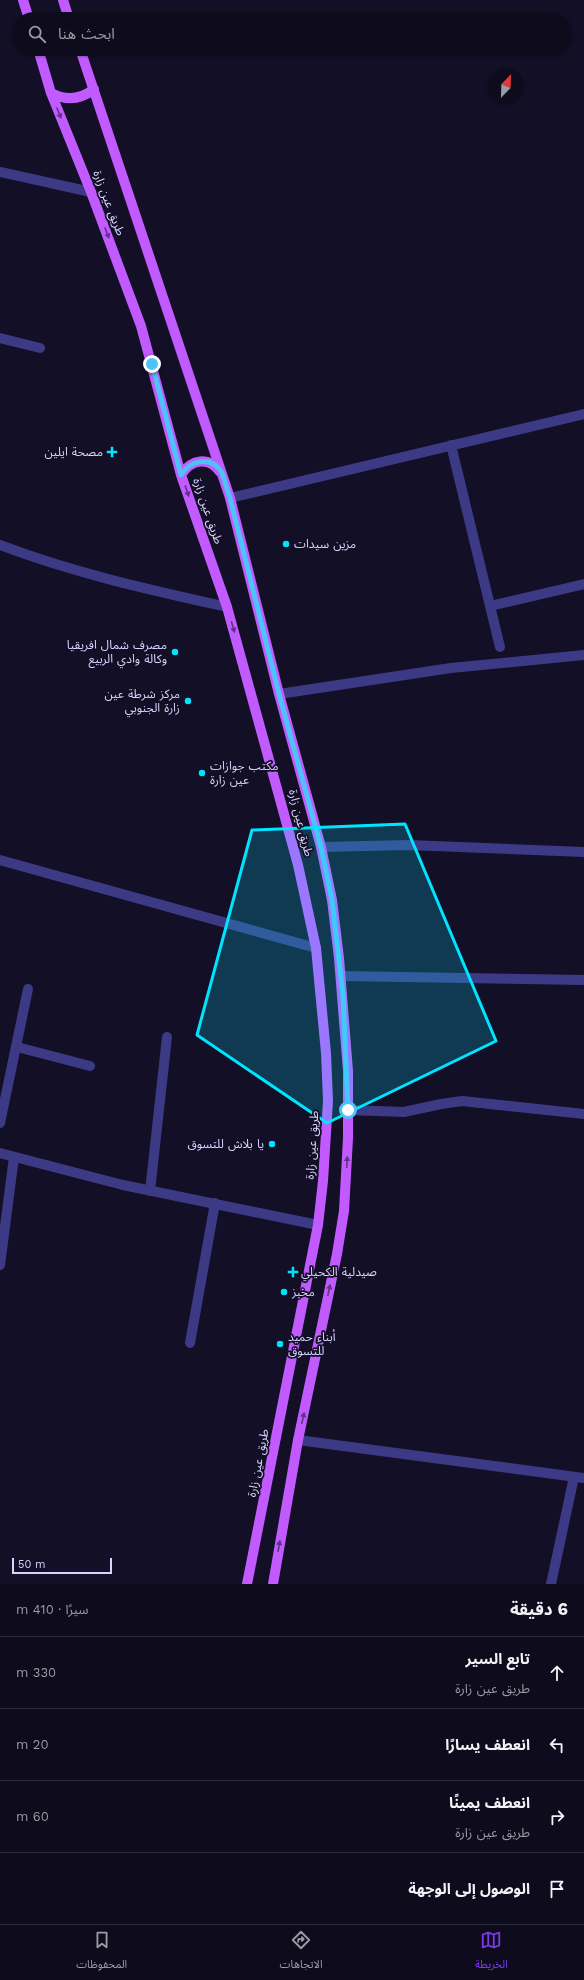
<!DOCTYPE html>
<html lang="ar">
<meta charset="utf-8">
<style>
:root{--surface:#0e0b1c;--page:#1c1929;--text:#f1f3f6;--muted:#9b9ba3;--line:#2e2b3b;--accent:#7c3aed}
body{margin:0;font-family:"Work Sans","Noto Sans Arabic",sans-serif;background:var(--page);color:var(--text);direction:rtl}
.compass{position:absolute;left:488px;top:68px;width:36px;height:36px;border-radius:50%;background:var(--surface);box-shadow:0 1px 3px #0004;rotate:23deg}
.scale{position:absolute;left:12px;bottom:10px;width:100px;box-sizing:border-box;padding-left:4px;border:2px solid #d9d4ff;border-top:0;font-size:11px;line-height:14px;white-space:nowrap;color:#d9d4ff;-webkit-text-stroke:3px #130f26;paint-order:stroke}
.stop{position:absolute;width:12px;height:12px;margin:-9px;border:3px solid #4fc3f7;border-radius:50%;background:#fff}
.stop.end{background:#4fc3f7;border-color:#fff;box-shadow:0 1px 4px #0008}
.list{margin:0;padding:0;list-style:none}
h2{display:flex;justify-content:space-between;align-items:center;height:52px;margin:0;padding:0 16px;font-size:17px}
h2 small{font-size:13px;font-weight:400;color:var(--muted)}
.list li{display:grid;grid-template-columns:26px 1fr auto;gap:12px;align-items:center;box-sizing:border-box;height:72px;padding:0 16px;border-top:1px solid var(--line)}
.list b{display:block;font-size:15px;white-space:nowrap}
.list p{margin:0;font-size:13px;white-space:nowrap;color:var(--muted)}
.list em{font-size:13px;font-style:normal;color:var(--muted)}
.icon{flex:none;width:22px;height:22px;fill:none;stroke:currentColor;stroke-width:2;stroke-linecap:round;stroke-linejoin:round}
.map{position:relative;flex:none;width:584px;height:1584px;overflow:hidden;direction:ltr}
.search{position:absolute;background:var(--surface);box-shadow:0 1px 3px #0004;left:12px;right:12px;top:12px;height:44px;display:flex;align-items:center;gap:10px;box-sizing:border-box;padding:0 14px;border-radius:22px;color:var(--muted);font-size:15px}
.sheet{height:340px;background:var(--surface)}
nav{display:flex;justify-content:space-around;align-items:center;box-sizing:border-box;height:56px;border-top:1px solid var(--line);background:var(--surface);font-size:11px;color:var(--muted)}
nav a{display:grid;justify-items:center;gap:2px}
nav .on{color:var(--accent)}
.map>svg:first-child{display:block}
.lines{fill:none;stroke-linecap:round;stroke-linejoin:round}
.minor{stroke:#3d3a85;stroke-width:10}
.major{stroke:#c25bff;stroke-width:10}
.oneway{fill:#623188}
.route{stroke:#4fc3f7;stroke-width:5}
.marked{fill:#00e5ff;fill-opacity:0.2;stroke:#00e5ff;stroke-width:3;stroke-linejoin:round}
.poi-dot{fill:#00e5ff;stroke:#130f26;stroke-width:1.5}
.labels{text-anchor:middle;stroke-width:3.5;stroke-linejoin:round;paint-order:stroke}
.street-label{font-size:12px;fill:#d9d4ff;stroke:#130f26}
.poi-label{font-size:12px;fill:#d9d4ff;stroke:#130f26;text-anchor:start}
</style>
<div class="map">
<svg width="584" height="1584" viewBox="0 0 584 1584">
<rect width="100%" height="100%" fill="#130f26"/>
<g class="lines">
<path class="minor" d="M 0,172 L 91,192
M 0,338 L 40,348
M 451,445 L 500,647
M 230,498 L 584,414
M 0,545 C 73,573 151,590 227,607
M 490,606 L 584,584
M 279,694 L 451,668 L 584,655
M 321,847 L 409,845 L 584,852
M 0,860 L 316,948
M 341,976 L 584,980
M 17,1047 L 90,1066
M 348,1110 L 404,1112 L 441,1104 L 462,1101 L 584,1114
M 0,1123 L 28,989
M 0,1153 L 123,1185 L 318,1225
M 150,1191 L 167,1037
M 0,1265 L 14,1157
M 190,1343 L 215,1203
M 298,1440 L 584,1478
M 551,1584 L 574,1477"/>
<path class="major" d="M 23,0 L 29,19
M 63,0 L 69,19
M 38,49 L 51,93 L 91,192 L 141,326 L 181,475 L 227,607 L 298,865 L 316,948 L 326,1053 L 328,1101 L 323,1181 L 318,1225 L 247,1584
M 80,49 L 230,498 L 279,694 L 321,847 L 332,900 L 339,958 L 348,1071 L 348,1138 L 344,1211 L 337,1254 L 298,1440 L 273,1584
M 51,93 C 66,101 80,100 94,89
M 181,475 C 191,459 209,456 220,472"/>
</g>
<defs><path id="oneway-solid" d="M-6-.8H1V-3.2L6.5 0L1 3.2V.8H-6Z"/></defs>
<g class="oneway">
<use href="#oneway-solid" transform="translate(59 113) rotate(68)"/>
<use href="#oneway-solid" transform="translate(107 233) rotate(69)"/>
<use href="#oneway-solid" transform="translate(187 491) rotate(71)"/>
<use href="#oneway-solid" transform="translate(233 627) rotate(74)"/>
<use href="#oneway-solid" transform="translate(347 1162) rotate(-88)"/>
<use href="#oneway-solid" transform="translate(329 1290) rotate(-78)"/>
<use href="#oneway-solid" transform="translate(303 1418) rotate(-78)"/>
<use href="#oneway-solid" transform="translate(279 1546) rotate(-80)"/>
</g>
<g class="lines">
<path class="route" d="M 152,364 L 181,475 C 190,460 212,455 222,473 C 225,481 227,490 230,498 L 279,694 L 321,847 L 332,900 L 343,995 L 348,1110"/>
</g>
<path class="marked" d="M 405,824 L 496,1041 L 327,1123 L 197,1035 L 252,830 Z"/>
<g class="poi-dot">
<path d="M110 446h4v4h4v4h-4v4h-4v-4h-4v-4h4z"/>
<circle cx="286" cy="544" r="4"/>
<circle cx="175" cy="652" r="4"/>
<circle cx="188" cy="701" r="4"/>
<circle cx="202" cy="773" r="4"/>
<circle cx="272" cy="1144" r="4"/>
<path d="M291 1266h4v4h4v4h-4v4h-4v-4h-4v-4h4z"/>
<circle cx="284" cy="1292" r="4"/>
<circle cx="280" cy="1344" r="4"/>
</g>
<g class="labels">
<g class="street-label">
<text transform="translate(109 203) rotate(69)" y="4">طريق عين زارة</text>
<text transform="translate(208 511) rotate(71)" y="4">طريق عين زارة</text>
<text transform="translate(301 823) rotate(76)" y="4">طريق عين زارة</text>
<text transform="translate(312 1145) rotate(-86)" y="4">طريق عين زارة</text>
<text transform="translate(258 1463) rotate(-79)" y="4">طريق عين زارة</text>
</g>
<g class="poi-label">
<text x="103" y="456" text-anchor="end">مصحة ايلين</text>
<text x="294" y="548">مزين سيدات</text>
<text x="167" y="649" text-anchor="end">مصرف شمال افريقيا<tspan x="167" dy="14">وكالة وادي الربيع</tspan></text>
<text x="180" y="698" text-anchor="end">مركز شرطة عين<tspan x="180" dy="14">زارة الجنوبي</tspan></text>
<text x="210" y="770">مكتب جوازات<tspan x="210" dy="14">عين زارة</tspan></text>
<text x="264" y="1148" text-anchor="end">يا بلاش للتسوق</text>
<text x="301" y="1276">صيدلية الكحيلي</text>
<text x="292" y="1296">مخبز</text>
<text x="288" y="1341">أبناء حميد<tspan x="288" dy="14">للتسوق</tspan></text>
</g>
</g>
</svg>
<svg class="compass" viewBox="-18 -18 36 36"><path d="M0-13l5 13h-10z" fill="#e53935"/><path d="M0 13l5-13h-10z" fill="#9b9ba3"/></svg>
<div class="scale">50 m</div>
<div class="stop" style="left:348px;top:1110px"></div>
<div class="stop end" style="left:152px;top:364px"></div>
<div class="search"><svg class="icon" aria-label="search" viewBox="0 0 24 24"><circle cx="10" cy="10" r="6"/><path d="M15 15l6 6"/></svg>ابحث هنا</div>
</div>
<section class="sheet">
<h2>6 دقيقة<small>سيرًا · 410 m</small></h2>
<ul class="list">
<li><svg class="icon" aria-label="ahead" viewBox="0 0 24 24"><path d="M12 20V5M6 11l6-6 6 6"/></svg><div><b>تابع السير</b><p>طريق عين زارة</p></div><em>330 m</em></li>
<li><svg class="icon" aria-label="left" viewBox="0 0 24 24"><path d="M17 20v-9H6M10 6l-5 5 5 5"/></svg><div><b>انعطف يسارًا</b></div><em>20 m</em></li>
<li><svg class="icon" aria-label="right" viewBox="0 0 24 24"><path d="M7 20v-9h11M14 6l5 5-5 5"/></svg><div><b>انعطف يمينًا</b><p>طريق عين زارة</p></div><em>60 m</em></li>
<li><svg class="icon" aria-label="arrive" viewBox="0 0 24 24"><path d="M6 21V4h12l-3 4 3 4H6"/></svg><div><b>الوصول إلى الوجهة</b></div></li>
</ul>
</section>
<nav>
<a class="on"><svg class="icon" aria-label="map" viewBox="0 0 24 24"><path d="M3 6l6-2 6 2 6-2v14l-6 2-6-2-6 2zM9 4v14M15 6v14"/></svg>الخريطة</a>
<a><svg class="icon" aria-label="directions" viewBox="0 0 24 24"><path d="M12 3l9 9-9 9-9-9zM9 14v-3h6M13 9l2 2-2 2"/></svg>الاتجاهات</a>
<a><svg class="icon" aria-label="saved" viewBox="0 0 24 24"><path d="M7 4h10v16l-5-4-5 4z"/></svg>المحفوظات</a>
</nav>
